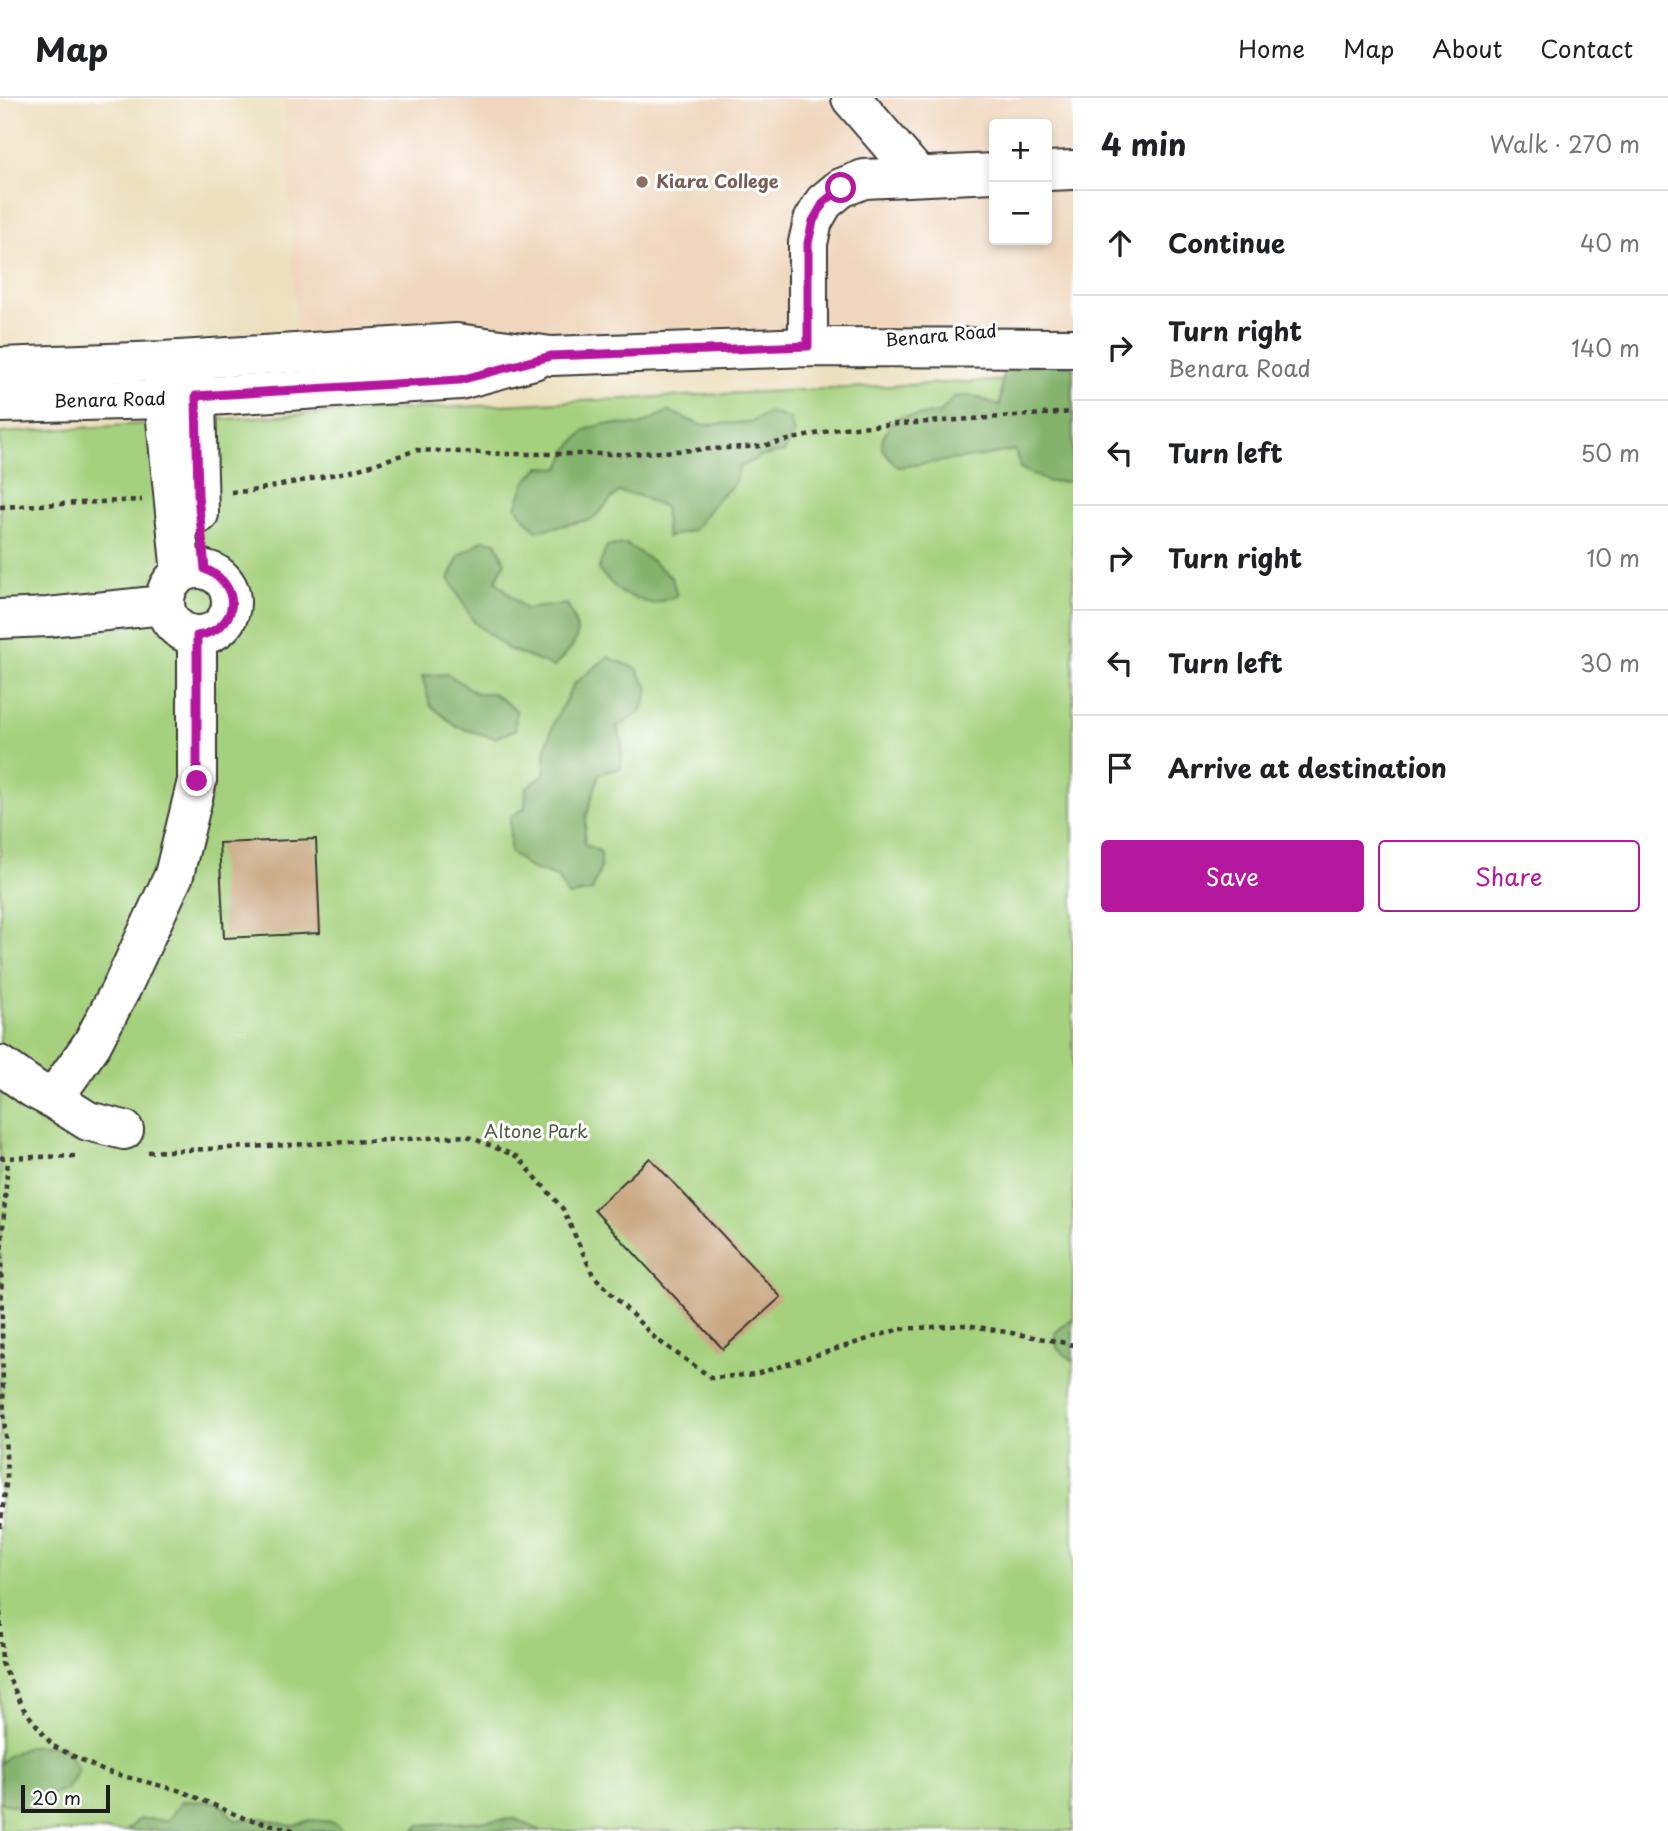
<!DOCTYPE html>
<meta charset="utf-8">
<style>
:root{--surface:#fff;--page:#f6f6f6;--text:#202124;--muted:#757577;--line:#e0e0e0;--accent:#b5179e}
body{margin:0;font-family:"Playpen Sans",sans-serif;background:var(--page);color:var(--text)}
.controls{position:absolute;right:21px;top:21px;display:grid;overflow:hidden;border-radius:7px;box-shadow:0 4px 10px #0003}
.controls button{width:63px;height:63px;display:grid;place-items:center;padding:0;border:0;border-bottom:2px solid var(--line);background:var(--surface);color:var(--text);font:35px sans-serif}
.scale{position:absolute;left:21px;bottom:18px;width:89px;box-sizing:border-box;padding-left:7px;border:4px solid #1c1c1c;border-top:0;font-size:19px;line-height:24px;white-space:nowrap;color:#1c1c1c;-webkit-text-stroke:5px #fff;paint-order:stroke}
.stop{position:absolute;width:21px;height:21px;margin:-16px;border:5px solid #b5179e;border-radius:50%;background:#fff}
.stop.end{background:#b5179e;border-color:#fff;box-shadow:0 2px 7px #0008}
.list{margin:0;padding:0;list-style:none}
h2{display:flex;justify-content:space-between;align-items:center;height:91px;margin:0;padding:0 28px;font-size:30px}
h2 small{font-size:23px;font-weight:400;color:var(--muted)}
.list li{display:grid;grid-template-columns:46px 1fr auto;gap:21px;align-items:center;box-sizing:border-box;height:105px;padding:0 28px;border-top:2px solid var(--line)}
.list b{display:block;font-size:26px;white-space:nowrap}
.list p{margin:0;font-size:23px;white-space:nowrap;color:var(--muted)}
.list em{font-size:23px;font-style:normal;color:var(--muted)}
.actions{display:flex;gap:14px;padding:21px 28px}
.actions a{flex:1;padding:16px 0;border:2px solid var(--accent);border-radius:7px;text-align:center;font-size:24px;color:var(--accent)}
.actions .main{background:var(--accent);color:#fff}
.icon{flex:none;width:38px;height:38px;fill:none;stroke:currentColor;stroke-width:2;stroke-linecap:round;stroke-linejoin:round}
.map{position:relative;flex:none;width:1073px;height:1733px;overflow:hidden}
header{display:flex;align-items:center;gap:42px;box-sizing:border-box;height:98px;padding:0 35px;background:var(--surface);border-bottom:2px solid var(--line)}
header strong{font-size:33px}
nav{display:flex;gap:38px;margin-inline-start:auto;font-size:24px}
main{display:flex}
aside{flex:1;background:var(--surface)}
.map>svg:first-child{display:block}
.built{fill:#efd6bc;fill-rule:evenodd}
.green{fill:#a5d17e;stroke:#60764d;stroke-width:2}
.forest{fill:#84b36d;stroke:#506844;stroke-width:2}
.building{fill:#c9a781}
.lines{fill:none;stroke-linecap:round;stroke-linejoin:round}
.minor-casing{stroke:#3b3934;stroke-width:42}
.major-casing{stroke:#3b3934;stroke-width:42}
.path{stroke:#3b3934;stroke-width:4.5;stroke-dasharray:5 5;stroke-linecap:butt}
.minor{stroke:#fff;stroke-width:38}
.major{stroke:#fff;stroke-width:38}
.route{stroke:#b5179e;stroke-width:9}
.education-dot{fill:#8d6e63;stroke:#fff;stroke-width:2.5}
.labels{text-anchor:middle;stroke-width:6;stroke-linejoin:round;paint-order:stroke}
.education-label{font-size:18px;font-weight:bold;fill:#785e54;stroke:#fff;text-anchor:start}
.street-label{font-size:18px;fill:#1c1c1c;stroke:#fff}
.park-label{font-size:18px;fill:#4c5b3e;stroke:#fff}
</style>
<header>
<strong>Map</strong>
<nav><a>Home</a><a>Map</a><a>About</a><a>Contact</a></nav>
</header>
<main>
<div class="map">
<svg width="1073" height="1733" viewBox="0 0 1073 1733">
<rect width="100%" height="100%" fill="#fff"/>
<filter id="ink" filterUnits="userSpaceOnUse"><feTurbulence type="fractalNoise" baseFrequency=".0143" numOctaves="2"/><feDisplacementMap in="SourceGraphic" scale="14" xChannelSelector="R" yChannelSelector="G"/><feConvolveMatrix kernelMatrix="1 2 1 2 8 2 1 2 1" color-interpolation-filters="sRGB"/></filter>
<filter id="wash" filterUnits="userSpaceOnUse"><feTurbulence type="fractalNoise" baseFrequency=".00686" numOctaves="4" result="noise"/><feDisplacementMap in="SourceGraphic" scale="28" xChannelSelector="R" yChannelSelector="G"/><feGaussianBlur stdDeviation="1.57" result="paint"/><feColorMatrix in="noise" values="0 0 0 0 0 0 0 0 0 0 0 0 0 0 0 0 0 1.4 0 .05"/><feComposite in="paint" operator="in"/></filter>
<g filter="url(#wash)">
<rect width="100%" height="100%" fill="#ece0be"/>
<path class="built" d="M 285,0 L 1073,0 L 1073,232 L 297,255 ZM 994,26 L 1047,26 L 1047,142 L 994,142 Z"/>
<path class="green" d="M 1073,279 L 1073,1733 L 0,1733 L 0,335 L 292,317 Z"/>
<path class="forest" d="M 1042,265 L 1073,268 L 1073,383 L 1049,384 L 1020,370 L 1015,352 L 983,358 L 898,369 L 882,351 L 883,339 L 896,320 L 940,315 L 954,299 L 974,298 L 1000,308 L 1003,273 Z
M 669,313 L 701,327 L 751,324 L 769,314 L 790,321 L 794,336 L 784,354 L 761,358 L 740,369 L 733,388 L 719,399 L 694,432 L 667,439 L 664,409 L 637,397 L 618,394 L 593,421 L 536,433 L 516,409 L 525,385 L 539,369 L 560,370 L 568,351 L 585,332 L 604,326 L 640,327 Z
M 483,442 L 496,444 L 505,464 L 496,483 L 525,511 L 567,506 C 585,541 578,542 554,569 L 508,551 L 474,524 L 449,481 L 459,458 Z
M 626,446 L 652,463 L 672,480 L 677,498 L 652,506 L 621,495 L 598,472 L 607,448 Z
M 608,559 L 637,571 L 649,591 L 641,614 L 617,629 L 622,644 L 621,670 L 599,676 L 586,720 L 584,746 L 601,754 L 601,769 L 592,793 L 568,798 L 557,779 L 530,770 L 510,754 L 510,719 L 525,710 L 526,690 L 544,677 L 546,650 L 554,624 L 574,586 Z
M 448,576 L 476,595 L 493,595 L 516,612 L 515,632 L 495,640 L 457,629 L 430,607 L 422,578 Z
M 1073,1220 L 1073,1263 L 1057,1250 L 1055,1235 Z
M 29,1648 L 63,1648 L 79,1672 L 67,1691 L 46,1699 L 28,1712 L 0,1704 L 0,1666 L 6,1659 Z
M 182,1703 L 218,1704 L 235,1722 L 262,1720 L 291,1728 L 311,1722 L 334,1724 L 346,1733 L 127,1733 L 139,1721 L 168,1722 Z
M 515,1721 L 542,1733 L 413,1733 L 420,1727 Z"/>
<g id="blocks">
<path class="building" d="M 316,741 L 320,835 L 224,840 L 219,745 Z
M 650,1060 L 781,1199 L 723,1251 L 594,1112 Z"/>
</g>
</g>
<g filter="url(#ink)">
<use href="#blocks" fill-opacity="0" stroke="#3b3934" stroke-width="2"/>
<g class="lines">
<g class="minor-casing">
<path id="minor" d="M 851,0 L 918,78
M 1047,73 L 1073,72
M 808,249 L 808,145 L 813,123 L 824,104 L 841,90 L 864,81 L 994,75
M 195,266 L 199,416
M 163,268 L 164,301 L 181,476
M165 504a33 33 0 1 1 66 0a33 33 0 1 1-66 0Z
M 0,521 L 48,519 L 164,507
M 0,967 L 34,991 L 53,1001 L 92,946 L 123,887 L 174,777 L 197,683 L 197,538
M 53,1001 L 88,1023 L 124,1032"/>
</g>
<g class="major-casing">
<g id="major">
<path d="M 0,269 L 163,263 L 457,245 L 551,258 L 808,249 L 1073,250"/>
<path id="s1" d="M 0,305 L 164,301 L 460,282 L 534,262"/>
</g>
</g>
<path class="path" d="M 231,394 L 251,393 L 356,372 L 417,352 L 507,356 L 626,356 L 762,348 L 842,330 L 1073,314
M 0,409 L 142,402
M 148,1054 L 467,1038 L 518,1059 L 563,1111 L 593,1177 L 656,1241 L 712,1280 L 756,1276 L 900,1231 L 967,1227 L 1061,1244 L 1073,1247
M 0,1060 L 79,1058
M 0,1430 L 7,1379 L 3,1292 L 1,1156 L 8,1061
M 0,1514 L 2,1565 L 23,1610 L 53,1648 L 104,1673 L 181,1693 L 244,1720 L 297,1733"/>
<use href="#minor" class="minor"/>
<use href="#major" class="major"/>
</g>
</g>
<g class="lines" filter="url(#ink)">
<path class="route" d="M 197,683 L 197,538 C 239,531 244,488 205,471 L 198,397 L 196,298 L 460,282 L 551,258 L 808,248 L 808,145 L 813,123 L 824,104 L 841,90"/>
</g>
<circle class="education-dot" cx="642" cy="84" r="7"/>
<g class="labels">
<g class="education-label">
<text x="656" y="90">Kiara College</text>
</g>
<g class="street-label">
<text transform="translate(941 238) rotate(-5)" y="6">Benara Road</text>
<text dy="6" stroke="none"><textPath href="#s1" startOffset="110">Benara Road</textPath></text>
</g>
<g class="park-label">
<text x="536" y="1040">Altone Park</text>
</g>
</g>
</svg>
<div class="controls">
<button>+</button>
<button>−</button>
</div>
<div class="scale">20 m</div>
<div class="stop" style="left:841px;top:90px"></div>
<div class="stop end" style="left:197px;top:683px"></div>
</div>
<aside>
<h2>4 min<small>Walk · 270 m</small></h2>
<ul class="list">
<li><svg class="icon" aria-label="ahead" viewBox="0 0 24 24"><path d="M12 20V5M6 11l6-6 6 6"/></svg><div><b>Continue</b></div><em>40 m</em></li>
<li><svg class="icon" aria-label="right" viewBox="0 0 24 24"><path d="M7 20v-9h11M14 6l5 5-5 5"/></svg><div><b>Turn right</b><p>Benara Road</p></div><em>140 m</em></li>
<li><svg class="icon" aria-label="left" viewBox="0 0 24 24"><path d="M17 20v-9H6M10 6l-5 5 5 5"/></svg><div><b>Turn left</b></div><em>50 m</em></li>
<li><svg class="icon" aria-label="right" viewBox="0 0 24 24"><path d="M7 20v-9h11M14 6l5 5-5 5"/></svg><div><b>Turn right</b></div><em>10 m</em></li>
<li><svg class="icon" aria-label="left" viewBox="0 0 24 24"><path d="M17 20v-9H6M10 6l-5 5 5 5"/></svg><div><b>Turn left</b></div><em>30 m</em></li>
<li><svg class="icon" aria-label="arrive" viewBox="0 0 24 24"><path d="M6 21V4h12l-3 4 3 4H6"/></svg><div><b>Arrive at destination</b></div></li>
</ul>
<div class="actions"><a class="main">Save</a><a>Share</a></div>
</aside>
</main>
